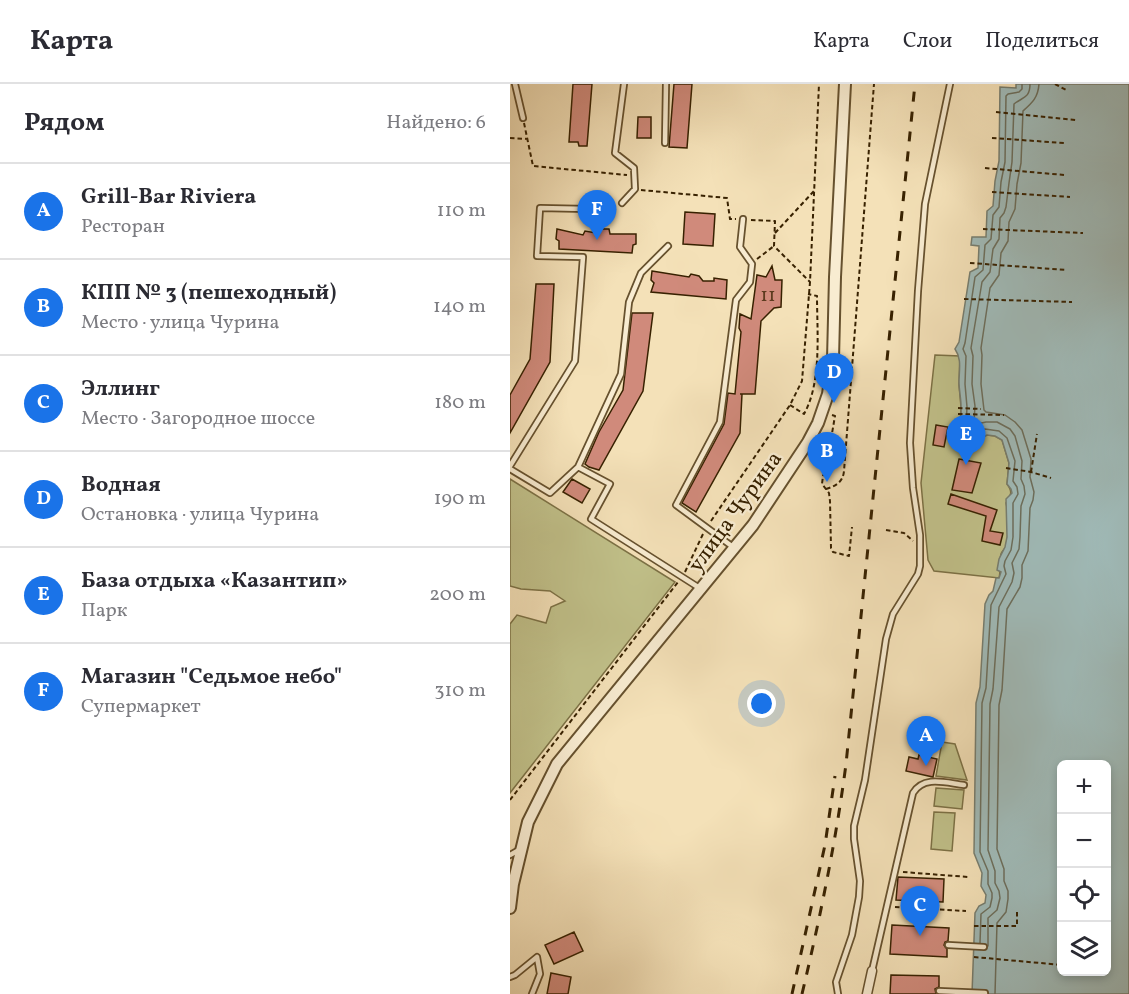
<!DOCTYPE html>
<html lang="ru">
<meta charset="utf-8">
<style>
:root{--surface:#fff;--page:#f2f2f3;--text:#2b2b33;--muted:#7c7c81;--line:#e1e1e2;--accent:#1a73e8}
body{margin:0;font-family:Vollkorn,serif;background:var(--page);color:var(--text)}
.controls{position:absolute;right:18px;bottom:18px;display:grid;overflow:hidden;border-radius:9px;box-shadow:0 3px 9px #0003}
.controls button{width:54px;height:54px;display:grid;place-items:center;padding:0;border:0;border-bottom:2px solid var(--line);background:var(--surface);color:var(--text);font:30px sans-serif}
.you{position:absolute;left:252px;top:620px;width:21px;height:21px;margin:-15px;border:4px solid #fff;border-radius:50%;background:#1a73e8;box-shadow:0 0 0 9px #1a73e833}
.badge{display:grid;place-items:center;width:39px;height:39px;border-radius:50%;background:var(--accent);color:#fff;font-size:20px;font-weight:700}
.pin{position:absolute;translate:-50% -50px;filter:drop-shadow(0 2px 3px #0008)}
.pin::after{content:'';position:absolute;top:32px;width:21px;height:18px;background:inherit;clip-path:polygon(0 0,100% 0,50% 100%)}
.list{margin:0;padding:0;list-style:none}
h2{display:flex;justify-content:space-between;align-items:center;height:78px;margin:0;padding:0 24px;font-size:26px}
h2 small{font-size:20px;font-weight:400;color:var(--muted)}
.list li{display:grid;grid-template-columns:39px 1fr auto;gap:18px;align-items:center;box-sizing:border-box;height:96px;padding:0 24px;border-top:2px solid var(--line)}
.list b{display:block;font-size:22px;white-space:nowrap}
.list p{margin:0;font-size:20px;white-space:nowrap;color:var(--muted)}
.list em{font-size:20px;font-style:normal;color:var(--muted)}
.icon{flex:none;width:33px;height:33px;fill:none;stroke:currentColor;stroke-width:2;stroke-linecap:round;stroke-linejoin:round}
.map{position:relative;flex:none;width:619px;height:910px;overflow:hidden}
header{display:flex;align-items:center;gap:36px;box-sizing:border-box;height:84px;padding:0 30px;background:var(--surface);border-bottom:2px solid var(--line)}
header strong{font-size:28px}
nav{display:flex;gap:33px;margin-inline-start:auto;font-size:21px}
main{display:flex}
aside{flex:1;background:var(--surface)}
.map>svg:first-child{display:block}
.green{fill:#c1c18a;stroke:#7c7145;stroke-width:1.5}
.water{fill:#a0bbb9;stroke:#767d6f;stroke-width:1.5;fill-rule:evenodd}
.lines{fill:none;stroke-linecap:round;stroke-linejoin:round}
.shore{stroke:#6c6e5c;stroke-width:1.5}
.building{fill:#d08a7b;stroke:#372100;stroke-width:1.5}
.service-casing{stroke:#66512e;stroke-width:8}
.minor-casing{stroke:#66512e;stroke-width:11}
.tertiary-casing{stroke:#66512e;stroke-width:14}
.path{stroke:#372100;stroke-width:2;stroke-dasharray:4.5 3;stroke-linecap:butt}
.service{stroke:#f8ecd1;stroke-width:4.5}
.minor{stroke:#f8ecd1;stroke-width:8}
.tertiary{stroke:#f8ecd1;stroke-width:10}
.rail{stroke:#372100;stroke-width:3;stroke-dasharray:10 10;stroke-linecap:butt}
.labels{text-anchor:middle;stroke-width:4.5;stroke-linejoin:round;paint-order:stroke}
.number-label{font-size:20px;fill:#5d3b1f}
.street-label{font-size:22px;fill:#372100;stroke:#f8ecd1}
</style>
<header>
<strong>Карта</strong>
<nav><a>Карта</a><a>Слои</a><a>Поделиться</a></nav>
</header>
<main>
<aside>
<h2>Рядом<small>Найдено: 6</small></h2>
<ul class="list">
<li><span class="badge">A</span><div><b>Grill-Bar Riviera</b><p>Ресторан</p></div><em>110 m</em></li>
<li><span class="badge">B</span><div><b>КПП № 3 (пешеходный)</b><p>Место · улица Чурина</p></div><em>140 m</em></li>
<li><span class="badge">C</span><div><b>Эллинг</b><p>Место · Загородное шоссе</p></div><em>180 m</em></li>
<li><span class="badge">D</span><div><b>Водная</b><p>Остановка · улица Чурина</p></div><em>190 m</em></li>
<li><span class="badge">E</span><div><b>База отдыха «Казантип»</b><p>Парк</p></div><em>200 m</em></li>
<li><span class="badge">F</span><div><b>Магазин &quot;Седьмое небо&quot;</b><p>Супермаркет</p></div><em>310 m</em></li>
</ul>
</aside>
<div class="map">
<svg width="619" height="910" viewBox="0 0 619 910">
<rect width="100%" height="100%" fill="#f4e1b8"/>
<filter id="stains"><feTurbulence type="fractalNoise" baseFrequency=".00333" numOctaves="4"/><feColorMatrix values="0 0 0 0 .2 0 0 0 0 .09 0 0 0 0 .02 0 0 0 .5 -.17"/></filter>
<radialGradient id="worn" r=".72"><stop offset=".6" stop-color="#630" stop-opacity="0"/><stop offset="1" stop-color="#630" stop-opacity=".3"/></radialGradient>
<path class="green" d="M 425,271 L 450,272 L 449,301 L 451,323 L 450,343 L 453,351 L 462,358 L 477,351 L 485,352 L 492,356 L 499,379 L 497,400 C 503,408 501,411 496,419 C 499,431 499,450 496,462 C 495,465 492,467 491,470 C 489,478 491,487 489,494 L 424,487 L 418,476 L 411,399 Z
M 0,395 L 165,498 L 0,709 L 0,540 L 7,531 L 36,539 L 41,523 L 55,517 L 40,507 L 11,505 L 0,502 Z
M 432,658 L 445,660 L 457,696 L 426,692 Z
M 426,704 L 454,706 L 452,725 L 424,722 Z
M 424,728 L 445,729 L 442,767 L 421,765 Z"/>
<path class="water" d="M 506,0 L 619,0 L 619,910 L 462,910 L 465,829 L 469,822 L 475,819 L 476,811 L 471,802 L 472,789 L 464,769 L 466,619 L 470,603 L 475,520 L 479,511 L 483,507 L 486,494 L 489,494 L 491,488 L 487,486 L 489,475 L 495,463 L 497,453 L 496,415 L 502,409 L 501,405 L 497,400 L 499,379 L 492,356 L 485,352 L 477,351 L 457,361 L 455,360 C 448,346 452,337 451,322 C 451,314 449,306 449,298 C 449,286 452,275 445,265 L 449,258 L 460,188 L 468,184 L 469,162 L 461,161 L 462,153 L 476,153 L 477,127 L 483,122 L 485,97 L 489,77 L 490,3 L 506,4 ZM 552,680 L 596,680 L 596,888 L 552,888 Z"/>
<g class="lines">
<path class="shore" d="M 470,859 L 471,830 L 480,823 L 482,814 L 482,809 L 478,800 L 478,787 L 470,768 L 472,619 L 476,604 L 481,521 L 496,490 L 494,482 L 495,477 L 501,466 L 503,453 L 503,419 L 508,410 L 507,403 L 503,397 L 505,377 L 497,354 L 489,347 L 475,345 L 461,351 L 456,342 L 457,323 L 455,300 L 456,272 L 453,265 L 455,259 L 465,193 L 473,186 L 475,161 L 481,155 L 483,131 L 489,123 L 491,98 L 495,78 L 496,12 L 498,10 L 509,8 L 512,5 L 512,0
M 478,862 L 478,834 L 487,826 L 490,814 L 489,807 L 485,799 L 485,787 L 478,766 L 480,620 L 483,605 L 489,523 L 502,498 L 504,489 L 502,479 L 509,465 L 510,453 L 511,422 L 515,410 L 514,402 L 511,395 L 512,377 L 505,352 L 500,345 L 487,338 L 476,338 L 467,340 L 464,338 L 465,322 L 462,300 L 463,272 L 461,264 L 472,198 L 480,188 L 483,165 L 489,155 L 490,134 L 494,129 L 496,123 L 499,99 L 502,78 L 504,20 C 512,13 520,15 520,0
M 485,910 L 487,839 L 496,828 L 498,815 L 498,807 L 494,797 L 494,785 L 487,765 L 489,621 L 492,606 L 497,525 L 510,503 L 512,494 L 512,481 L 518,467 L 520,424 L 523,416 L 524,408 L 520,393 L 521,375 L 512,346 L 505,338 L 495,331 L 476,328 L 474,326 L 471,300 L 472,271 L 471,264 L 480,204 L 489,191 L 491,169 L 498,157 L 499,138 L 505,125 L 507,100 L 511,79 L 513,27 C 522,19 528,14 529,0"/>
</g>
<path class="building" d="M 63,0 L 82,0 L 77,62 L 69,62 L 68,58 L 59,58 Z
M 164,0 L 182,0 L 177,64 L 159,63 Z
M 128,33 L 141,33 L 141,54 L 127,54 Z
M 175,128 L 205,130 L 203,162 L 173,160 Z
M 47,145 L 73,151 L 75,147 L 86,149 L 90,145 L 99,145 L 100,150 L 126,150 L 126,160 L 123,161 L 122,169 L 49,165 L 49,157 L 46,155 Z
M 262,182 L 265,196 L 272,196 L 271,223 L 264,224 L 251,237 L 245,310 L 230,310 L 232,310 L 230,349 L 186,428 L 172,419 L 214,340 L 218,309 L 225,310 L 231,248 L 229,244 L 230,230 L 241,235 L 247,191 L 256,193 Z
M 142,187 L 179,193 L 181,190 L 189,192 L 193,197 L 204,197 L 204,194 L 217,196 L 216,215 L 141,208 L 144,199 L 141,196 Z
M 26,200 L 44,200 L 40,278 L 0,349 L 0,311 L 20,275 Z
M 122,229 L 143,229 L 133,307 L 89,386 L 79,383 L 75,380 L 89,348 L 113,306 Z
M 426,341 L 438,343 L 434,363 L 423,361 Z
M 449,375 L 471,379 L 462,409 L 442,406 Z
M 62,395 L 80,405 L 72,419 L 53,408 Z
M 441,410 L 487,426 L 480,447 L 493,449 L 490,461 L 472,457 L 476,432 L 438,420 Z
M 409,671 L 427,675 L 423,693 L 396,687 L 399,673 L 408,675 Z
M 388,793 L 434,795 L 433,818 L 386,816 Z
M 382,841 L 439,844 L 438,857 L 435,858 L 434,861 L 437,865 L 437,873 L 380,870 Z
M 64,848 L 73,867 L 44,880 L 35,861 Z
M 41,889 L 61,893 L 58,910 L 37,910 Z
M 381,891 L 429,892 L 429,903 L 425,905 L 426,910 L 380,910 Z"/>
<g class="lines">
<g class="service-casing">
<path id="service" d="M 5,0 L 13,34
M 155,59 L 156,0
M 112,119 L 125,105 L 124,84 L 105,69 L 114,0
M 158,162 L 131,189 L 119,218 L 111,290 L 68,383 L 100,400 L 81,435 L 191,505
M 0,382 L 65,277 L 73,173 L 27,172 L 30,124 L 78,125
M 0,385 L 40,409 L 68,383
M 223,463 L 166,421 L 210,338 L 226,216 L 240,198 L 242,180 L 230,163 L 233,135
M 0,771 L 9,766
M 438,861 L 474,863
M 362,887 L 403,709 C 414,691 436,699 454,701
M 0,893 L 5,891 L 27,873 L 30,890 L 22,910
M 429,907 L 475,909
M 328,910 L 326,898 L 342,851 L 349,813 L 350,797 L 344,755 L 344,742 L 355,696 L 376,555 L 383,530 L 408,490 L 410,482 L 410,451 L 403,404 L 400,359 L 408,207 L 415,120 L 440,0"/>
</g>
<g class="minor-casing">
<path id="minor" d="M 357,910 L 362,887"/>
</g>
<g class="tertiary-casing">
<path id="tertiary" d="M 0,824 L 3,800 L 18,738 L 47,680 L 243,441 L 298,358 L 308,339 L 318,310 L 323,275 L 325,193 L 335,0"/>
</g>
<path class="path" d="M 545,0 L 556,6
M 486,28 L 566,36
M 14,39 L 23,82 L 117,91
M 0,54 L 18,55
M 482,54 L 554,59
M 475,84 L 554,91
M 131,106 L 217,114 L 220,135 L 226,135
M 482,108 L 560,113
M 241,136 L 265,137 L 264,162 L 300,198
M 473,145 L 573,149
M 265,149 L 304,107
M 247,175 L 264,162
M 460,179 L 557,186
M 454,215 L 562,218
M 280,321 L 294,330 C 312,298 307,248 307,212 L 298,210
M 448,324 L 471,325
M 448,330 L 494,331
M 322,331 L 325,332 L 316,384 L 313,392 L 312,400 L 319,409 L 320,417 L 321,464 L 323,468 L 339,472 L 342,443
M 496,384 L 521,388 L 541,394
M 521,388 L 527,350
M 316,405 C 326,402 333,398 334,387 L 364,0
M 201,437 L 280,321 L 292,297 L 300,198 L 309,0
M 376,446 L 394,449 L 403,457
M 175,488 L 193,450
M 0,716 L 168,498
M 393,788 L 458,793
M 385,823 L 456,827
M 464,842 L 507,842 L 507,827
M 464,873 L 552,881"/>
<use href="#service" class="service"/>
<use href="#minor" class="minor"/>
<use href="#tertiary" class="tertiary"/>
<path class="rail" d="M 282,910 L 315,761 L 325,692
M 292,910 C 310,834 326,757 336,680 L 405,0"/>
</g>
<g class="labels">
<g class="number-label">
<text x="258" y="217">11</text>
</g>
<g class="street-label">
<text transform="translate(224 427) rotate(-54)" y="8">улица Чурина</text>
</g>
</g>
<rect width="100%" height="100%" filter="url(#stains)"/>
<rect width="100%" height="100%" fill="url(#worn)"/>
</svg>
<div class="controls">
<button>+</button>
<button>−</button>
<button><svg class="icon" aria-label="locate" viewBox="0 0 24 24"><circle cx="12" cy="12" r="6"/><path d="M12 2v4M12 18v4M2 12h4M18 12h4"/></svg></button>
<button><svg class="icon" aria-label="layers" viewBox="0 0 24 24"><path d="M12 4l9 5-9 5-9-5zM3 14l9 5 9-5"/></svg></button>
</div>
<div class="you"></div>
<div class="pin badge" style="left:416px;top:682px">A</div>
<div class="pin badge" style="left:317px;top:398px">B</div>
<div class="pin badge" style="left:410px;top:852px">C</div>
<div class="pin badge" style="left:324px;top:319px">D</div>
<div class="pin badge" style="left:456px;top:381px">E</div>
<div class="pin badge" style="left:87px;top:156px">F</div>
</div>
</main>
